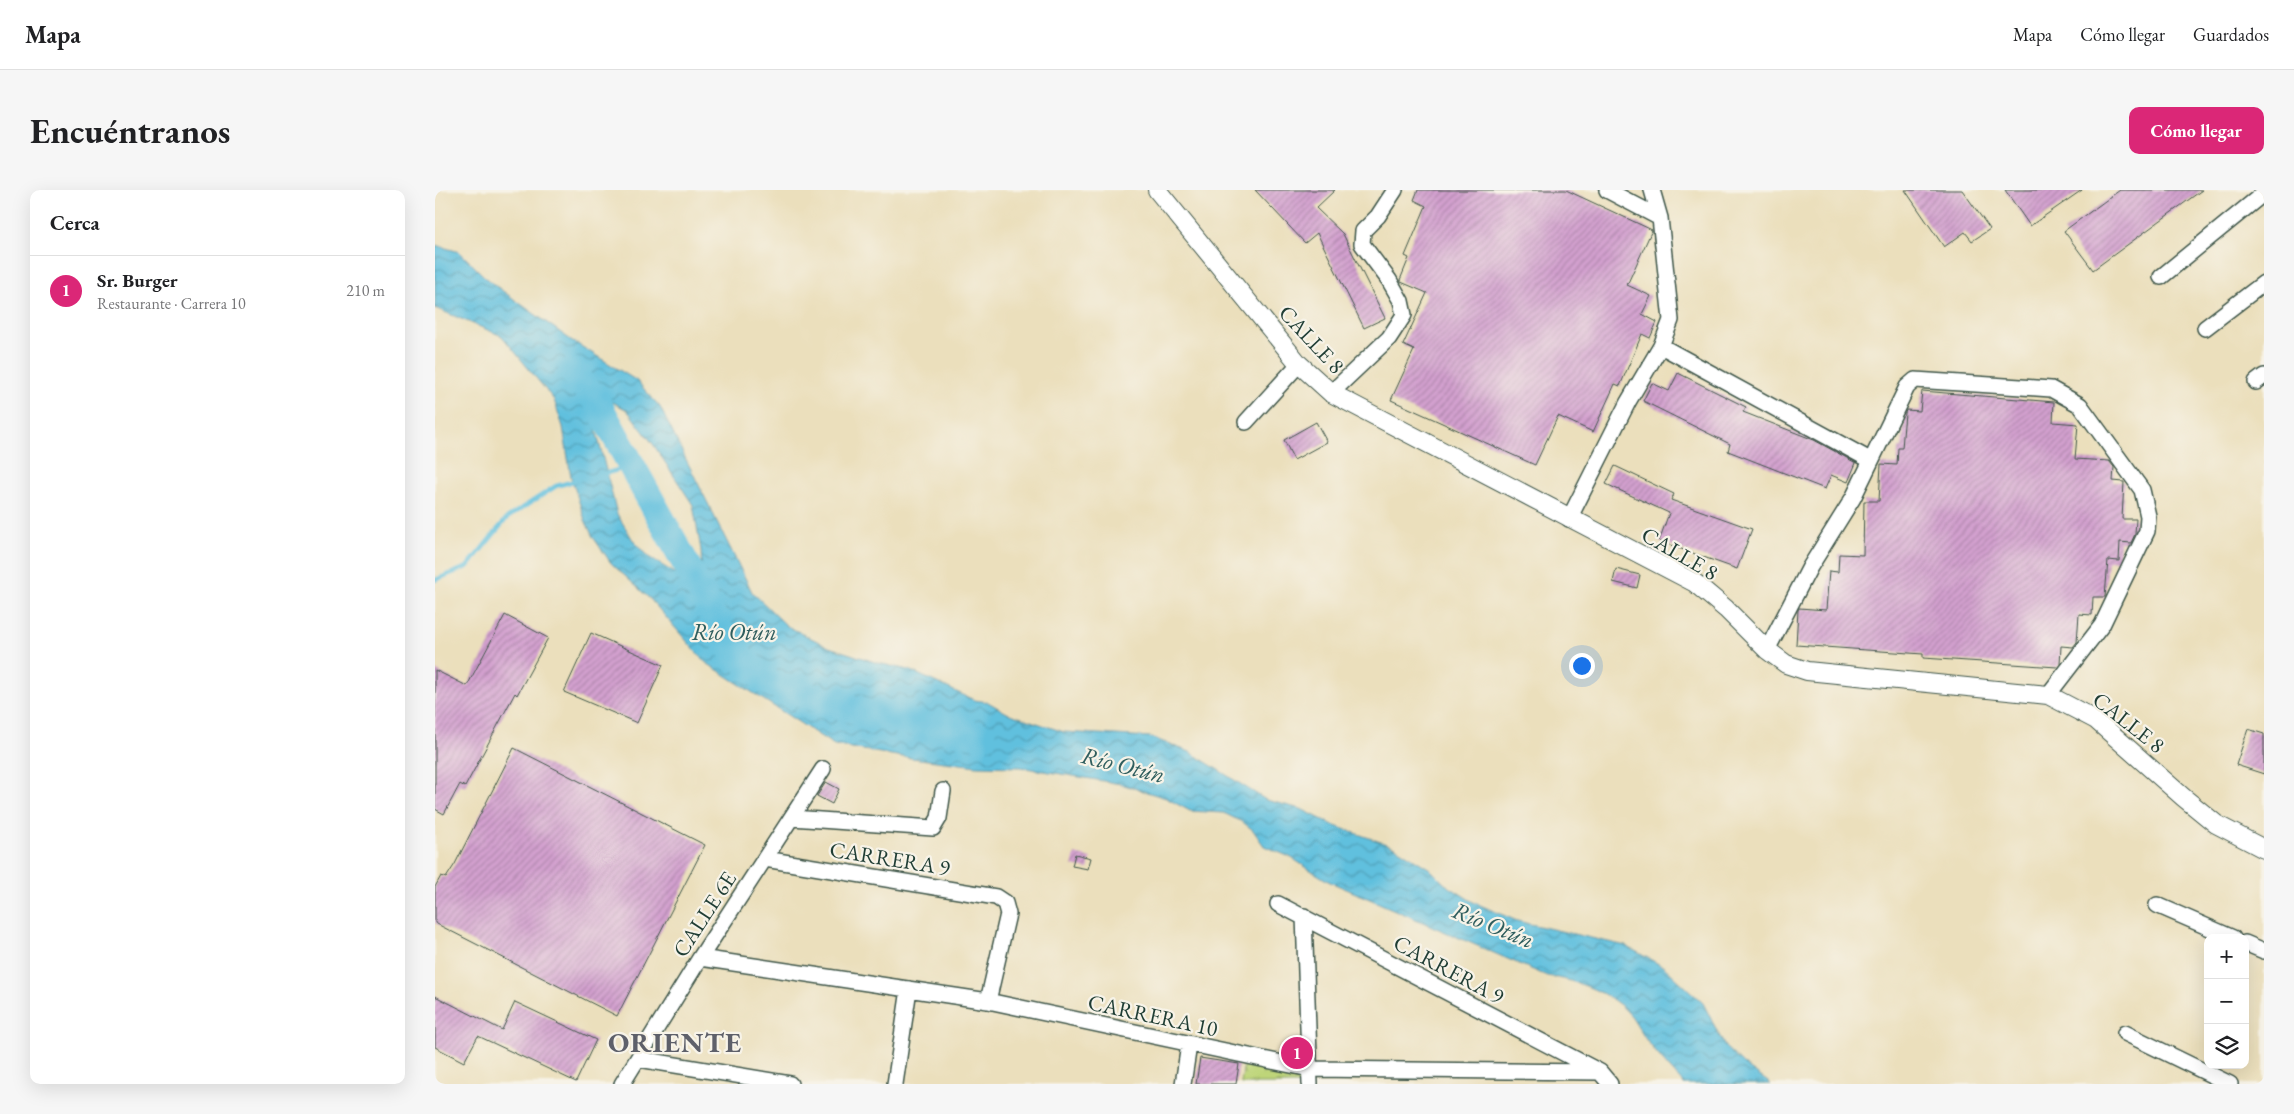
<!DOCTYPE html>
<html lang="es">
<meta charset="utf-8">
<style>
:root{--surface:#fff;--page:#f6f6f6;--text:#202124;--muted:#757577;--line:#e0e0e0;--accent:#db2777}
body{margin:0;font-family:"EB Garamond",serif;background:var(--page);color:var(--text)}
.controls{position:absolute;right:15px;bottom:15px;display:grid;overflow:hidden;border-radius:10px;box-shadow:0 5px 20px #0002}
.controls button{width:45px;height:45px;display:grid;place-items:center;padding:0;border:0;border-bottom:1px solid var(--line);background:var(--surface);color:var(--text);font:25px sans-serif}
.you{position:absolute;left:1146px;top:475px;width:18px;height:18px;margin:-12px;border:4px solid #fff;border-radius:50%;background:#1a73e8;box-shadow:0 0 0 8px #1a73e833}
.badge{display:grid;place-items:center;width:32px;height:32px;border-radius:50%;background:var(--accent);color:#fff;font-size:16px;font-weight:700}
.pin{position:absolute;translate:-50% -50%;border:2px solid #fff;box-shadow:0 1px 5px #0006}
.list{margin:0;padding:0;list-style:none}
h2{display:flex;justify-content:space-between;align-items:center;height:65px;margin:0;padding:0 20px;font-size:21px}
h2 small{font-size:16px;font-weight:400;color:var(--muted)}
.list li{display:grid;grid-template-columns:32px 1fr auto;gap:15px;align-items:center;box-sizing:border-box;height:70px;padding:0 20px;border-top:1px solid var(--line)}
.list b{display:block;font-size:19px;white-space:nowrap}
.list p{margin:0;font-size:16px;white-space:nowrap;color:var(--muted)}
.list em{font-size:16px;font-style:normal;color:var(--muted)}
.icon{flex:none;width:28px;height:28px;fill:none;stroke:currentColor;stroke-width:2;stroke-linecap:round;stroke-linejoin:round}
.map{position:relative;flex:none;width:1829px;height:894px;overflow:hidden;border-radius:10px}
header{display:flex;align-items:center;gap:30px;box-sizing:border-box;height:70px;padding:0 25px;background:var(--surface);border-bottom:1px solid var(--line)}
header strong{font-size:24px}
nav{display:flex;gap:28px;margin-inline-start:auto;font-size:18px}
.intro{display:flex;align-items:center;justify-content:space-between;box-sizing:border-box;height:120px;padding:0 30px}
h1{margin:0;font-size:35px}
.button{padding:12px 22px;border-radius:10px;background:var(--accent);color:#fff;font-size:18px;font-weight:700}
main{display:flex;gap:30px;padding:0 30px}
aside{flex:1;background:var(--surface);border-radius:10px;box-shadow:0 5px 20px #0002}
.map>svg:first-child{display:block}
.park{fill:url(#park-crowns);stroke:#6e8956}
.water{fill:url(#water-waves);stroke:#407e89;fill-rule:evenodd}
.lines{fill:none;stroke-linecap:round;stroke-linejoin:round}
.stream{stroke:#60c0de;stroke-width:4.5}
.river{stroke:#60c0de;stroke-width:28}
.building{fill:url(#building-hatch)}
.minor-casing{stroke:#3e5548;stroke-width:18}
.tertiary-casing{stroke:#3e5548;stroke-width:20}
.minor{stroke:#fff;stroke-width:15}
.tertiary{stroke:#fff;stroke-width:18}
.labels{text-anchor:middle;stroke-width:4.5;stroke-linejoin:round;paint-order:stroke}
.street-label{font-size:22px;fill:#1f3d34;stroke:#f7f3e8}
.water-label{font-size:24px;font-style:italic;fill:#2f5e5e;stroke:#f7f3e8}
.district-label{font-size:28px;font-weight:bold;letter-spacing:1px;fill:#5e606a;stroke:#f7f3e8}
</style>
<header>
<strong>Mapa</strong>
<nav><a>Mapa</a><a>Cómo llegar</a><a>Guardados</a></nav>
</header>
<div class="intro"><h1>Encuéntranos</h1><a class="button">Cómo llegar</a></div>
<main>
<aside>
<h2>Cerca<small></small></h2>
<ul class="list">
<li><span class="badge">1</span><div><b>Sr. Burger</b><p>Restaurante · Carrera 10</p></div><em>210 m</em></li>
</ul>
</aside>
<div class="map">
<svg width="1829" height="894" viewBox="0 0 1829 894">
<defs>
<pattern id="park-crowns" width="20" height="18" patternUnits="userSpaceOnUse" patternTransform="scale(1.25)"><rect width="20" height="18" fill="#bed579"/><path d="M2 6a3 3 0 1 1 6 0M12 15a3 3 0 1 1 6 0" fill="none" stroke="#9aae64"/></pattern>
<pattern id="water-waves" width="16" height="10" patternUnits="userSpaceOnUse" patternTransform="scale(1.25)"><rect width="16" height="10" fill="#60c0de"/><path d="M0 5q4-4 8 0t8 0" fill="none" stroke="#4f9db5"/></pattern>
<pattern id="building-hatch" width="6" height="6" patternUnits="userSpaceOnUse" patternTransform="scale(1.25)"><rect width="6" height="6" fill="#d3a0cf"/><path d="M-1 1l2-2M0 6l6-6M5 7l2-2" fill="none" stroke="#ab84a9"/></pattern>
</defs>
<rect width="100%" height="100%" fill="#f7f3e8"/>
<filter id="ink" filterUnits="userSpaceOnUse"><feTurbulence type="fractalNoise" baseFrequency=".02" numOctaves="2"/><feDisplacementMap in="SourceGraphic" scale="10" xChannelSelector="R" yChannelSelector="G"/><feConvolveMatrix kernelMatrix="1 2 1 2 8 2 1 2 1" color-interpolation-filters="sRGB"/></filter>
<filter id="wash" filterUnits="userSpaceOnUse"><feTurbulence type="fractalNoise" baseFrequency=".0096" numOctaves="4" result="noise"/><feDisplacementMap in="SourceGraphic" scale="20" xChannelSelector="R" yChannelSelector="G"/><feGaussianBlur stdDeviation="1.12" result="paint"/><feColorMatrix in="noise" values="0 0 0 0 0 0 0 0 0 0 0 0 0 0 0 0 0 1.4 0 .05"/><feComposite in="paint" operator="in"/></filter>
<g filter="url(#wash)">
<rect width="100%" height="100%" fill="#ebdfbc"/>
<path class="park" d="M 810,866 L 875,879 L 875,894 L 806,894 Z"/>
<path class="water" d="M 0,55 L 25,62 L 52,89 L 69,102 L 136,150 L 202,191 L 225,217 L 317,402 L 352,436 L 394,457 L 443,473 L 474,480 L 539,510 L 553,512 L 572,523 L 629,542 L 715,547 L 755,562 L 831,610 L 866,619 L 900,636 L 960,657 L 995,679 L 1010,694 L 1038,712 L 1082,731 L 1191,756 L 1229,777 L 1268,813 L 1290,857 L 1309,875 L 1336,894 L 1249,894 C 1238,882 1226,869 1216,856 C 1208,847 1204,837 1197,827 C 1177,802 1142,791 1112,786 L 893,691 L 855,667 L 829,656 L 818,640 L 809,633 L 789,623 L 755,621 L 731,608 L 686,594 L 585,577 L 542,576 L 468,567 L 399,555 L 270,472 L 216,410 L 176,373 L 158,347 L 150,330 L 136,287 L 128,237 L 119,210 L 67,146 L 0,118 ZM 167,206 L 192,220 L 218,254 L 258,315 L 266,360 L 268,405 L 241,384 L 212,366 L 198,350 L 182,324 L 154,212 ZM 333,489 L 457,518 L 502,532 L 512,541 L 504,547 L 441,536 L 366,514 L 332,494 Z"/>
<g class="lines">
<path class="stream" d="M 165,285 L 197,276
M 0,390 L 32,377 L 72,328 L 121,296 L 143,290"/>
<path class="river" d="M 137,181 L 160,209 L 268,405 L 291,454 L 331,491 L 393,513 L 439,525 L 547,546"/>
</g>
<g id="blocks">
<path class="building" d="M 820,0 L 900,0 L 881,18 L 908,44 L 950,128 L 929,138 L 882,43 L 870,53 Z
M 983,0 L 1131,0 L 1217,40 L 1192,95 L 1216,106 L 1207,124 L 1222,132 L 1215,148 L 1207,144 L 1185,196 L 1180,194 L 1158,242 L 1123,226 L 1100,275 L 956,210 L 979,160 L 968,155 L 992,103 L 966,92 L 965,90 L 974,68 L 970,66 L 991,16 L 979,10 Z
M 1470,0 L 1527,0 L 1555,39 L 1537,51 L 1530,42 L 1509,57 Z
M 1570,0 L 1647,0 L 1595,36 Z
M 1685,0 L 1767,0 L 1658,80 L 1629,41 Z
M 1243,183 L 1311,217 L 1308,222 L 1379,250 L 1421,273 L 1413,292 L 1396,285 L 1390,299 L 1293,261 L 1295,254 L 1208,211 L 1217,193 L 1234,201 Z
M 1487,201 L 1619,212 L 1618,232 L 1643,234 L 1640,269 L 1674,271 L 1679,277 L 1678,291 L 1689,292 L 1687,329 L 1701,329 L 1700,344 L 1696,353 L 1685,352 L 1684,371 L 1673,370 L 1670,407 L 1658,407 L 1657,425 L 1644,424 L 1642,452 L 1638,457 L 1626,456 L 1625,474 L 1622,477 L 1488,468 L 1488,464 L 1361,455 L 1363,420 L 1364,418 L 1391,420 L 1394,381 L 1403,382 L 1404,364 L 1428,365 L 1429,311 L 1444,311 L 1446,274 L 1462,275 L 1463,258 L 1467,258 L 1470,223 L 1471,220 L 1485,221 Z
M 881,232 L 892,252 L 859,270 L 849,250 Z
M 1180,276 L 1239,304 L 1236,310 L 1317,339 L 1302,379 L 1224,351 L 1234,323 L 1171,294 Z
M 1181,379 L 1205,385 L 1202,398 L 1178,392 Z
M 70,425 L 113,448 L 82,505 L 80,503 L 30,597 L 25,594 L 9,624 L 0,619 L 0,480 L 32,496 Z
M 156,443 L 228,475 L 202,533 L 129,502 Z
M 1813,539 L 1829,544 L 1829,584 L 1801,575 Z
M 79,558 L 270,655 L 182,826 L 0,733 L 0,697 L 6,686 L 11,688 L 20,674 Z
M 391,592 L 404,599 L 397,614 L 382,606 Z
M 640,664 L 656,668 L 653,679 L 637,676 Z
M 0,806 L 67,840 L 80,812 L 161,850 L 141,892 L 43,846 L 29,872 L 0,857 Z
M 765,868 L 804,874 L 801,894 L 761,894 Z"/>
</g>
</g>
<g filter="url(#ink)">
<use href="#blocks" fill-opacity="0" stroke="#3e5548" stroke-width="1"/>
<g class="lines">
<g class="minor-casing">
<path id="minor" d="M 1172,0 L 1225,28
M 1726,87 L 1829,3
M 1770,138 L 1829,93
M 1226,156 L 1435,270
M 1821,192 L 1829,186
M 896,203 L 954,148 L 969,125 L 966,111 L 954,90 L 927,54 L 928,41 L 943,26 L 960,0
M 811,232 L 864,174
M 1134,329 L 1193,212 L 1226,156 L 1236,130 L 1225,28 L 1217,0
M 1332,460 L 1375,377 L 1418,308 L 1472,197 L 1480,190 L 1616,199 L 1645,215 L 1707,300 L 1713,326 L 1712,341 L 1667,435 L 1613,505
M 357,628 L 498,638 L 504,628 L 508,601
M 330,669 L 561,707 L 570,713 L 573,724 L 553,811
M 843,714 L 1165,882 L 1175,894
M 1722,715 L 1798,748
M 869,726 L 875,894
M 1810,753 L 1829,761
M 265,768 L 553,811 L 875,879 L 1165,882
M 1690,843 L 1795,894
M 204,869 L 355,894
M 187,894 L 265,768 L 388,579
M 460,894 L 474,799
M 748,894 L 754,855"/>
</g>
<g class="tertiary-casing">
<path id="tertiary" d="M 722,0 L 864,174 L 896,203 L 1260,393 L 1291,419 L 1332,460 L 1351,474 L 1372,481 L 1613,505 L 1661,530 L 1748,607 L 1781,634 L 1829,659"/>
</g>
<use href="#minor" class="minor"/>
<use href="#tertiary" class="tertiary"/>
</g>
</g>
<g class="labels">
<g class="street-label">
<text transform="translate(877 149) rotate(47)" y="8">CALLE 8</text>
<text transform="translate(1245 363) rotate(30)" y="8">CALLE 8</text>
<text transform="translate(1694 532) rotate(38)" y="8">CALLE 8</text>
<text transform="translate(455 668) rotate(9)" y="8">CARRERA 9</text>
<text transform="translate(269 724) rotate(-57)" y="8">CALLE 6E</text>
<text transform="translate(1014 779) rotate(28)" y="8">CARRERA 9</text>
<text transform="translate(718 825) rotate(12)" y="8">CARRERA 10</text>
</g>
<g class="water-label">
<text x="299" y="450">Río Otún</text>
<text transform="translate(688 575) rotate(14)" y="8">Río Otún</text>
<text transform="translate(1058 735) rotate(22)" y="8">Río Otún</text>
</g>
<g class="district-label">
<text x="240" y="862">ORIENTE</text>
</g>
</g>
</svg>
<div class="controls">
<button>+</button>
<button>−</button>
<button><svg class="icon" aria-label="layers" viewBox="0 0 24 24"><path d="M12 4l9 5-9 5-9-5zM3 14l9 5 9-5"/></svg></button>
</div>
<div class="you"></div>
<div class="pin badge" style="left:862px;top:863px">1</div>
</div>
</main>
